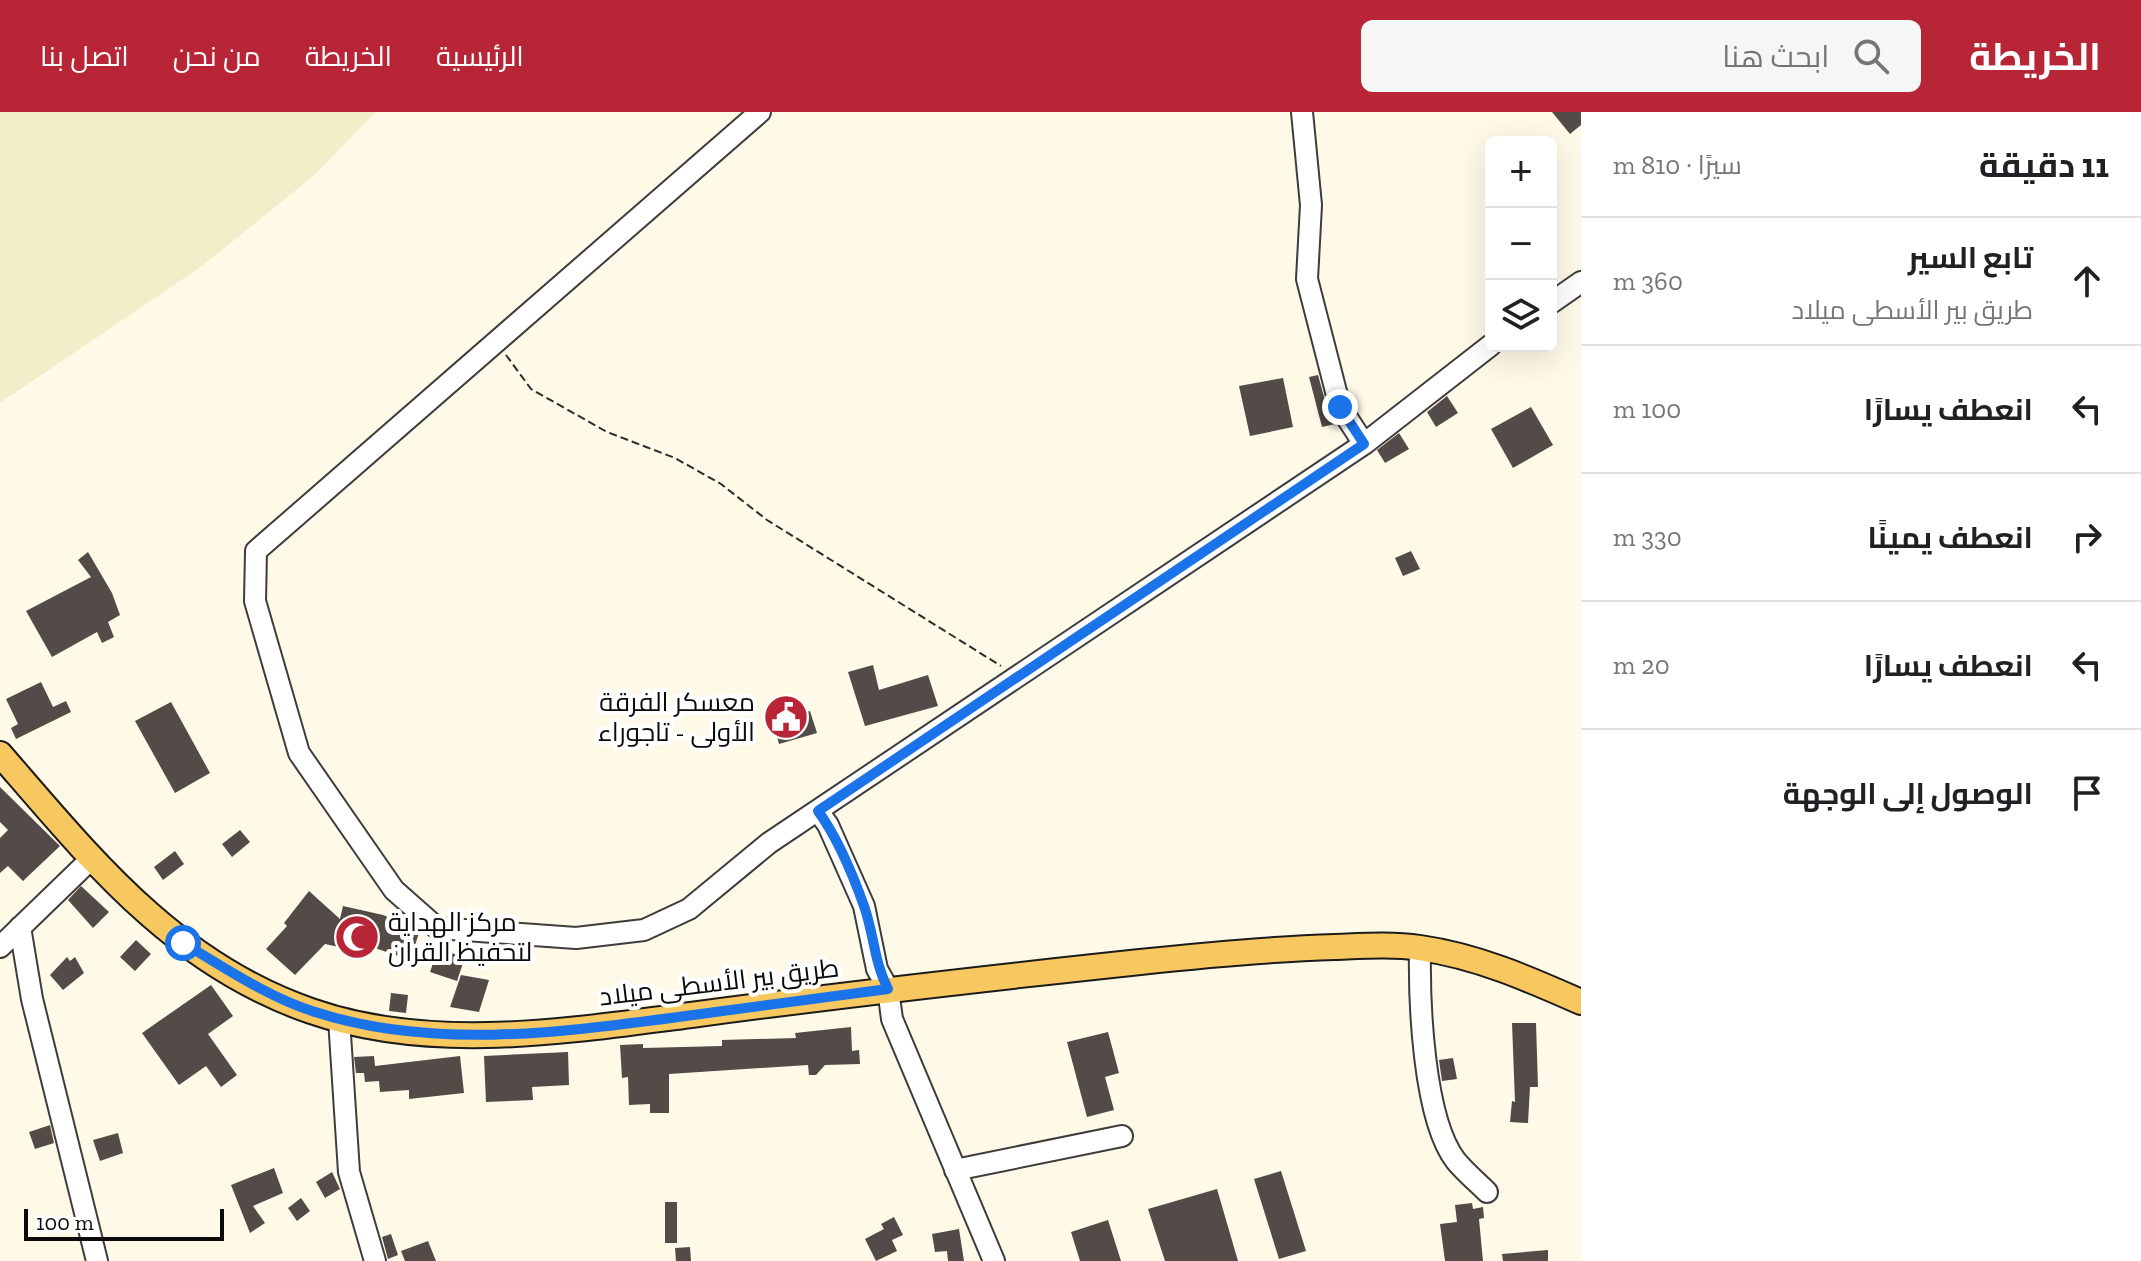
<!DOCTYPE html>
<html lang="ar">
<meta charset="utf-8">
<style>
:root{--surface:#fff;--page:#f6f6f6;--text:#202124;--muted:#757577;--line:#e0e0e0;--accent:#b72537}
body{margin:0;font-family:"Zilla Slab",Cairo,serif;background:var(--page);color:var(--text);direction:rtl}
.controls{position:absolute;right:24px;top:24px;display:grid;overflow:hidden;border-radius:12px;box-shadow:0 8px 32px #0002}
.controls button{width:72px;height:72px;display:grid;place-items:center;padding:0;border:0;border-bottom:2px solid var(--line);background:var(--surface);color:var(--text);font:40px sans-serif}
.scale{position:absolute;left:24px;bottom:20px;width:200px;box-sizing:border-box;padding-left:8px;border:4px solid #0a0a0a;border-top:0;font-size:22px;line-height:28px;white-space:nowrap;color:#0a0a0a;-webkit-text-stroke:6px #fff;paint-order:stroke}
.stop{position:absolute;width:24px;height:24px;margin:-18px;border:6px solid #1a73e8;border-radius:50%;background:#fff}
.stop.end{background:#1a73e8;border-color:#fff;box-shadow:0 2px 8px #0008}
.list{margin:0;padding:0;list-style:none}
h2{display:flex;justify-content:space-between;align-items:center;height:104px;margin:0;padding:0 32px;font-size:34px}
h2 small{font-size:26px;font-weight:400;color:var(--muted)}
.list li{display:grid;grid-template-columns:52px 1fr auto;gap:24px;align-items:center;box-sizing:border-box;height:128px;padding:0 32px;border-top:2px solid var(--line)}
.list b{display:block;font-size:30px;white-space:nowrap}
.list p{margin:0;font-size:26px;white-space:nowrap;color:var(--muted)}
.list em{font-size:26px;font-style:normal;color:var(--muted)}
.icon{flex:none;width:44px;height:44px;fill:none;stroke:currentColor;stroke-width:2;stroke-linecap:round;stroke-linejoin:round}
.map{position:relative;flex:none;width:1581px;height:1149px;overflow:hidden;direction:ltr}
header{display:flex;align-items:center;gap:48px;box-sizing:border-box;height:112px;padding:0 40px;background:var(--accent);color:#fff}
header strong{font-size:38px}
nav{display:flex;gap:44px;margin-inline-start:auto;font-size:28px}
.search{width:560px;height:72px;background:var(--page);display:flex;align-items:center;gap:20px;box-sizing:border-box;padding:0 28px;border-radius:12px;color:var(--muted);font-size:30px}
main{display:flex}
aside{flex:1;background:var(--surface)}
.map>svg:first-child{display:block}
.farmland{fill:#f3edc9}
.building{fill:#534b47}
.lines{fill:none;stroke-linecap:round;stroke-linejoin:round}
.minor-casing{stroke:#3d3d3d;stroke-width:24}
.major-casing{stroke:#1b1b1b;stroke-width:28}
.path{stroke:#2c2c2c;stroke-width:2;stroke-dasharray:8 4;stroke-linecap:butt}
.minor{stroke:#fff;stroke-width:20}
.major{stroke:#f7c760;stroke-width:24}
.route{stroke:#1a73e8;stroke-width:10}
.labels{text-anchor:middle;stroke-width:8;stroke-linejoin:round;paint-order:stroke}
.poi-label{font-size:26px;fill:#0a0a0a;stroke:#fff;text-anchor:end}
.street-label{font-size:26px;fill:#0a0a0a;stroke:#fff}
</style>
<header>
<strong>الخريطة</strong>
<div class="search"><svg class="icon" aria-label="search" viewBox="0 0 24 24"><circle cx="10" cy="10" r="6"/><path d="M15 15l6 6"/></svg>ابحث هنا</div>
<nav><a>الرئيسية</a><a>الخريطة</a><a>من نحن</a><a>اتصل بنا</a></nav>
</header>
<main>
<aside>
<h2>11 دقيقة<small>سيرًا · 810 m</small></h2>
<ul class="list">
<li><svg class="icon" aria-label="ahead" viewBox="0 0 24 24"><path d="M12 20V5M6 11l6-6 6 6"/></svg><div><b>تابع السير</b><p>طريق بير الأسطى ميلاد</p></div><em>360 m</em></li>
<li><svg class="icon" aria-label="left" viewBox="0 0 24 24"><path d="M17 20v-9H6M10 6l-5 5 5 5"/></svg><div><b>انعطف يسارًا</b></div><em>100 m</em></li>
<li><svg class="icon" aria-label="right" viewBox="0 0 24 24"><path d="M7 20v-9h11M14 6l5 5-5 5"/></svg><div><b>انعطف يمينًا</b></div><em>330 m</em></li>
<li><svg class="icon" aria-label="left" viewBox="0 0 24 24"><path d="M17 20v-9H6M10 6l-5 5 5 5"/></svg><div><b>انعطف يسارًا</b></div><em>20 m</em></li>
<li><svg class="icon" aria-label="arrive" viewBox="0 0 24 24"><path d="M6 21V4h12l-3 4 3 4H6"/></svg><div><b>الوصول إلى الوجهة</b></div></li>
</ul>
</aside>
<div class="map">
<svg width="1581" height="1149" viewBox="0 0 1581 1149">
<rect width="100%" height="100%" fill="#fff9e8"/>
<path class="farmland" d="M 0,0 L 376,0 L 311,66 L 202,154 L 0,291 Z"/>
<path class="building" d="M 1552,0 L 1581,0 L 1581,13 L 1570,22 Z
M 1318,263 L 1328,299 L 1335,312 L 1322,315 L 1309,265 Z
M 1283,266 L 1293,315 L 1250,324 L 1239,274 Z
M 1447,284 L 1458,301 L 1436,315 L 1427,300 Z
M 1531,295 L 1553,333 L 1513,356 L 1491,317 Z
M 1399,321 L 1409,337 L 1385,351 L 1377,338 Z
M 1411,439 L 1420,457 L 1403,464 L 1395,446 Z
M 88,440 L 112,481 L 120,503 L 108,510 L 114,525 L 102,531 L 97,520 L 52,545 L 26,499 L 91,465 L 78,448 Z
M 873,553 L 879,578 L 928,563 L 938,594 L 865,614 L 848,560 Z
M 41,570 L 53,595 L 66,589 L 71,600 L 16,627 L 11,616 L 18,612 L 6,587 Z
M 171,590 L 210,661 L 175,681 L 135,609 Z
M 793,594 L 796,603 L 810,599 L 817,621 L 779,632 L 771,601 Z
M 0,675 L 60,734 L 23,769 L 8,754 L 0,761 L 0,726 L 8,718 L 0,710 Z
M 240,718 L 250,730 L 232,745 L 222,732 Z
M 175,739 L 184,752 L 163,768 L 154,755 Z
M 81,774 L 109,800 L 93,816 L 68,788 Z
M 309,779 L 340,807 L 343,794 L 383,803 L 420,818 L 410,848 L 372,835 L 371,842 L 325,832 L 295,863 L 266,837 L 287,814 L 284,811 Z
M 136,828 L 151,842 L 135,859 L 120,845 Z
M 438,837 L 465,845 L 457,869 L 430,860 Z
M 67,845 L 70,849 L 75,845 L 84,861 L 63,878 L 50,863 Z
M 461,863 L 489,868 L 479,900 L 450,895 Z
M 211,873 L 233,904 L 208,922 L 237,963 L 221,975 L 206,954 L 179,973 L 142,921 Z
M 391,881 L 408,883 L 406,901 L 389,899 Z
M 1512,911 L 1536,911 L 1538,975 L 1530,975 L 1528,1011 L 1510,1010 L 1512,989 L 1515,990 Z
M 851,915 L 852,939 L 859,938 L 860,952 L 825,953 L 816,963 L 809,963 L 808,953 L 669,962 L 669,1001 L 650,1001 L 650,992 L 629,993 L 628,965 L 622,966 L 620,933 L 643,932 L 643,936 L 722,934 L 722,928 L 796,926 L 795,921 Z
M 1108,920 L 1119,961 L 1105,965 L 1114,998 L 1087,1005 L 1067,930 Z
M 568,940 L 569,973 L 532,975 L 533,988 L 486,990 L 484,944 Z
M 374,944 L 375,954 L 460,944 L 464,981 L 409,987 L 409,978 L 380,980 L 379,969 L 365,970 L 364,961 L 356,961 L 354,945 Z
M 1453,946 L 1457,967 L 1442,969 L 1439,948 Z
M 50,1013 L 54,1031 L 35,1037 L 29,1020 Z
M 118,1021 L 123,1041 L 100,1049 L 93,1028 Z
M 274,1056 L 283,1081 L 253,1094 L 265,1111 L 250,1121 L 231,1073 Z
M 1281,1059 L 1306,1139 L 1279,1147 L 1254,1067 Z
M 332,1060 L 340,1077 L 325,1086 L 316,1070 Z
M 1217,1077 L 1238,1149 L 1165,1149 L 1148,1097 Z
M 301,1086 L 310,1099 L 297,1109 L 288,1096 Z
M 665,1090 L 677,1090 L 677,1131 L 665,1131 Z
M 1472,1091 L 1473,1097 L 1483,1095 L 1484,1106 L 1479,1107 L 1483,1149 L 1445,1149 L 1440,1112 L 1457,1110 L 1455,1093 Z
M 894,1105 L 903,1123 L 892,1128 L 897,1139 L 876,1149 L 865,1127 L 884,1117 L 881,1112 Z
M 1108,1108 L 1121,1149 L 1080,1149 L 1071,1120 Z
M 959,1117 L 964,1149 L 948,1149 L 947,1139 L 935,1140 L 932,1122 Z
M 391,1122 L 398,1143 L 388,1147 L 382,1125 Z
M 428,1129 L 436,1149 L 405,1149 L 401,1139 Z
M 690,1135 L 691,1149 L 676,1149 L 675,1136 Z
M 1548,1138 L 1548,1149 L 1503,1149 L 1502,1142 Z"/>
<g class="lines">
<g class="minor-casing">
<path id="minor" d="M 760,0 L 256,439 L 255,489 L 299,641 L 394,778 L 437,816 L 576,826 L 644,818 L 689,797 L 769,731 L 1364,332 L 1491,233
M 1302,0 L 1311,93 L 1307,167 L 1340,295 L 1364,332
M 1551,191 L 1581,170
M 818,699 L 828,713 L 864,794 L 877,857 L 888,877 L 892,907 L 994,1149
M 20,815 L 32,887 L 97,1149
M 0,835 L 90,748
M 1420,836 C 1419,888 1423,1007 1456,1049 C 1465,1060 1477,1070 1487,1080
M 339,907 L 349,1060 L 375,1149
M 955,1058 L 1122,1024"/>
</g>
<g class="major-casing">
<path id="major" d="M 0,642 C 91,747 174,852 311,899 C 432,941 567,919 691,903 C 840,883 990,866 1140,850 C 1205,843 1269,837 1335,835 C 1363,834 1392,832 1420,836 C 1477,844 1529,867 1581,890"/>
</g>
<path class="path" d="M 506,243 L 531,277 L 607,320 L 675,346 L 721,372 L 767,408 L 1001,554"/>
<use href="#minor" class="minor"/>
<use href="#major" class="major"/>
</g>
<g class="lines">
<path class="route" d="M 183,831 C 224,855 266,884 312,899 C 430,938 557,921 678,905 C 748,895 818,886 888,877 C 874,850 874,822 864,794 C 853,763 837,725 818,699 L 1364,332 L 1340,295"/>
</g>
<defs>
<g id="civic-disc" transform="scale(2.3)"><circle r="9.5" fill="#b72537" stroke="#fff"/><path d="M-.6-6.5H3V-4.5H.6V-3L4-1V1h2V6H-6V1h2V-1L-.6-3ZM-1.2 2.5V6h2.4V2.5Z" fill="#fff"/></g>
<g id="mosque-disc" transform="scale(2.3)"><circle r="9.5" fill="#b72537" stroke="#fff"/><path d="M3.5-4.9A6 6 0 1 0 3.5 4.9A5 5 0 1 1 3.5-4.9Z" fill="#fff"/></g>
</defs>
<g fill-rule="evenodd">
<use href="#civic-disc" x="786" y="605"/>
<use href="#mosque-disc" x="357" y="825"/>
</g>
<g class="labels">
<g class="poi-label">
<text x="755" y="599">معسكر الفرقة<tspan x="755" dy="30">الأولى - تاجوراء</tspan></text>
<text x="388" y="819" text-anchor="start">مركز الهداية<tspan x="388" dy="30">لتحفيظ القران</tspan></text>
</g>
<g class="street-label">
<text transform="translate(719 870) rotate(-7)" y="9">طريق بير الأسطى ميلاد</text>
</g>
</g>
</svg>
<div class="controls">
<button>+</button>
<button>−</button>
<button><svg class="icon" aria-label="layers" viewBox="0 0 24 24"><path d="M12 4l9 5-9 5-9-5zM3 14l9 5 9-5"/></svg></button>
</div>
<div class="scale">100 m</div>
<div class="stop" style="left:183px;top:831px"></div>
<div class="stop end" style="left:1340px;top:295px"></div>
</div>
</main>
